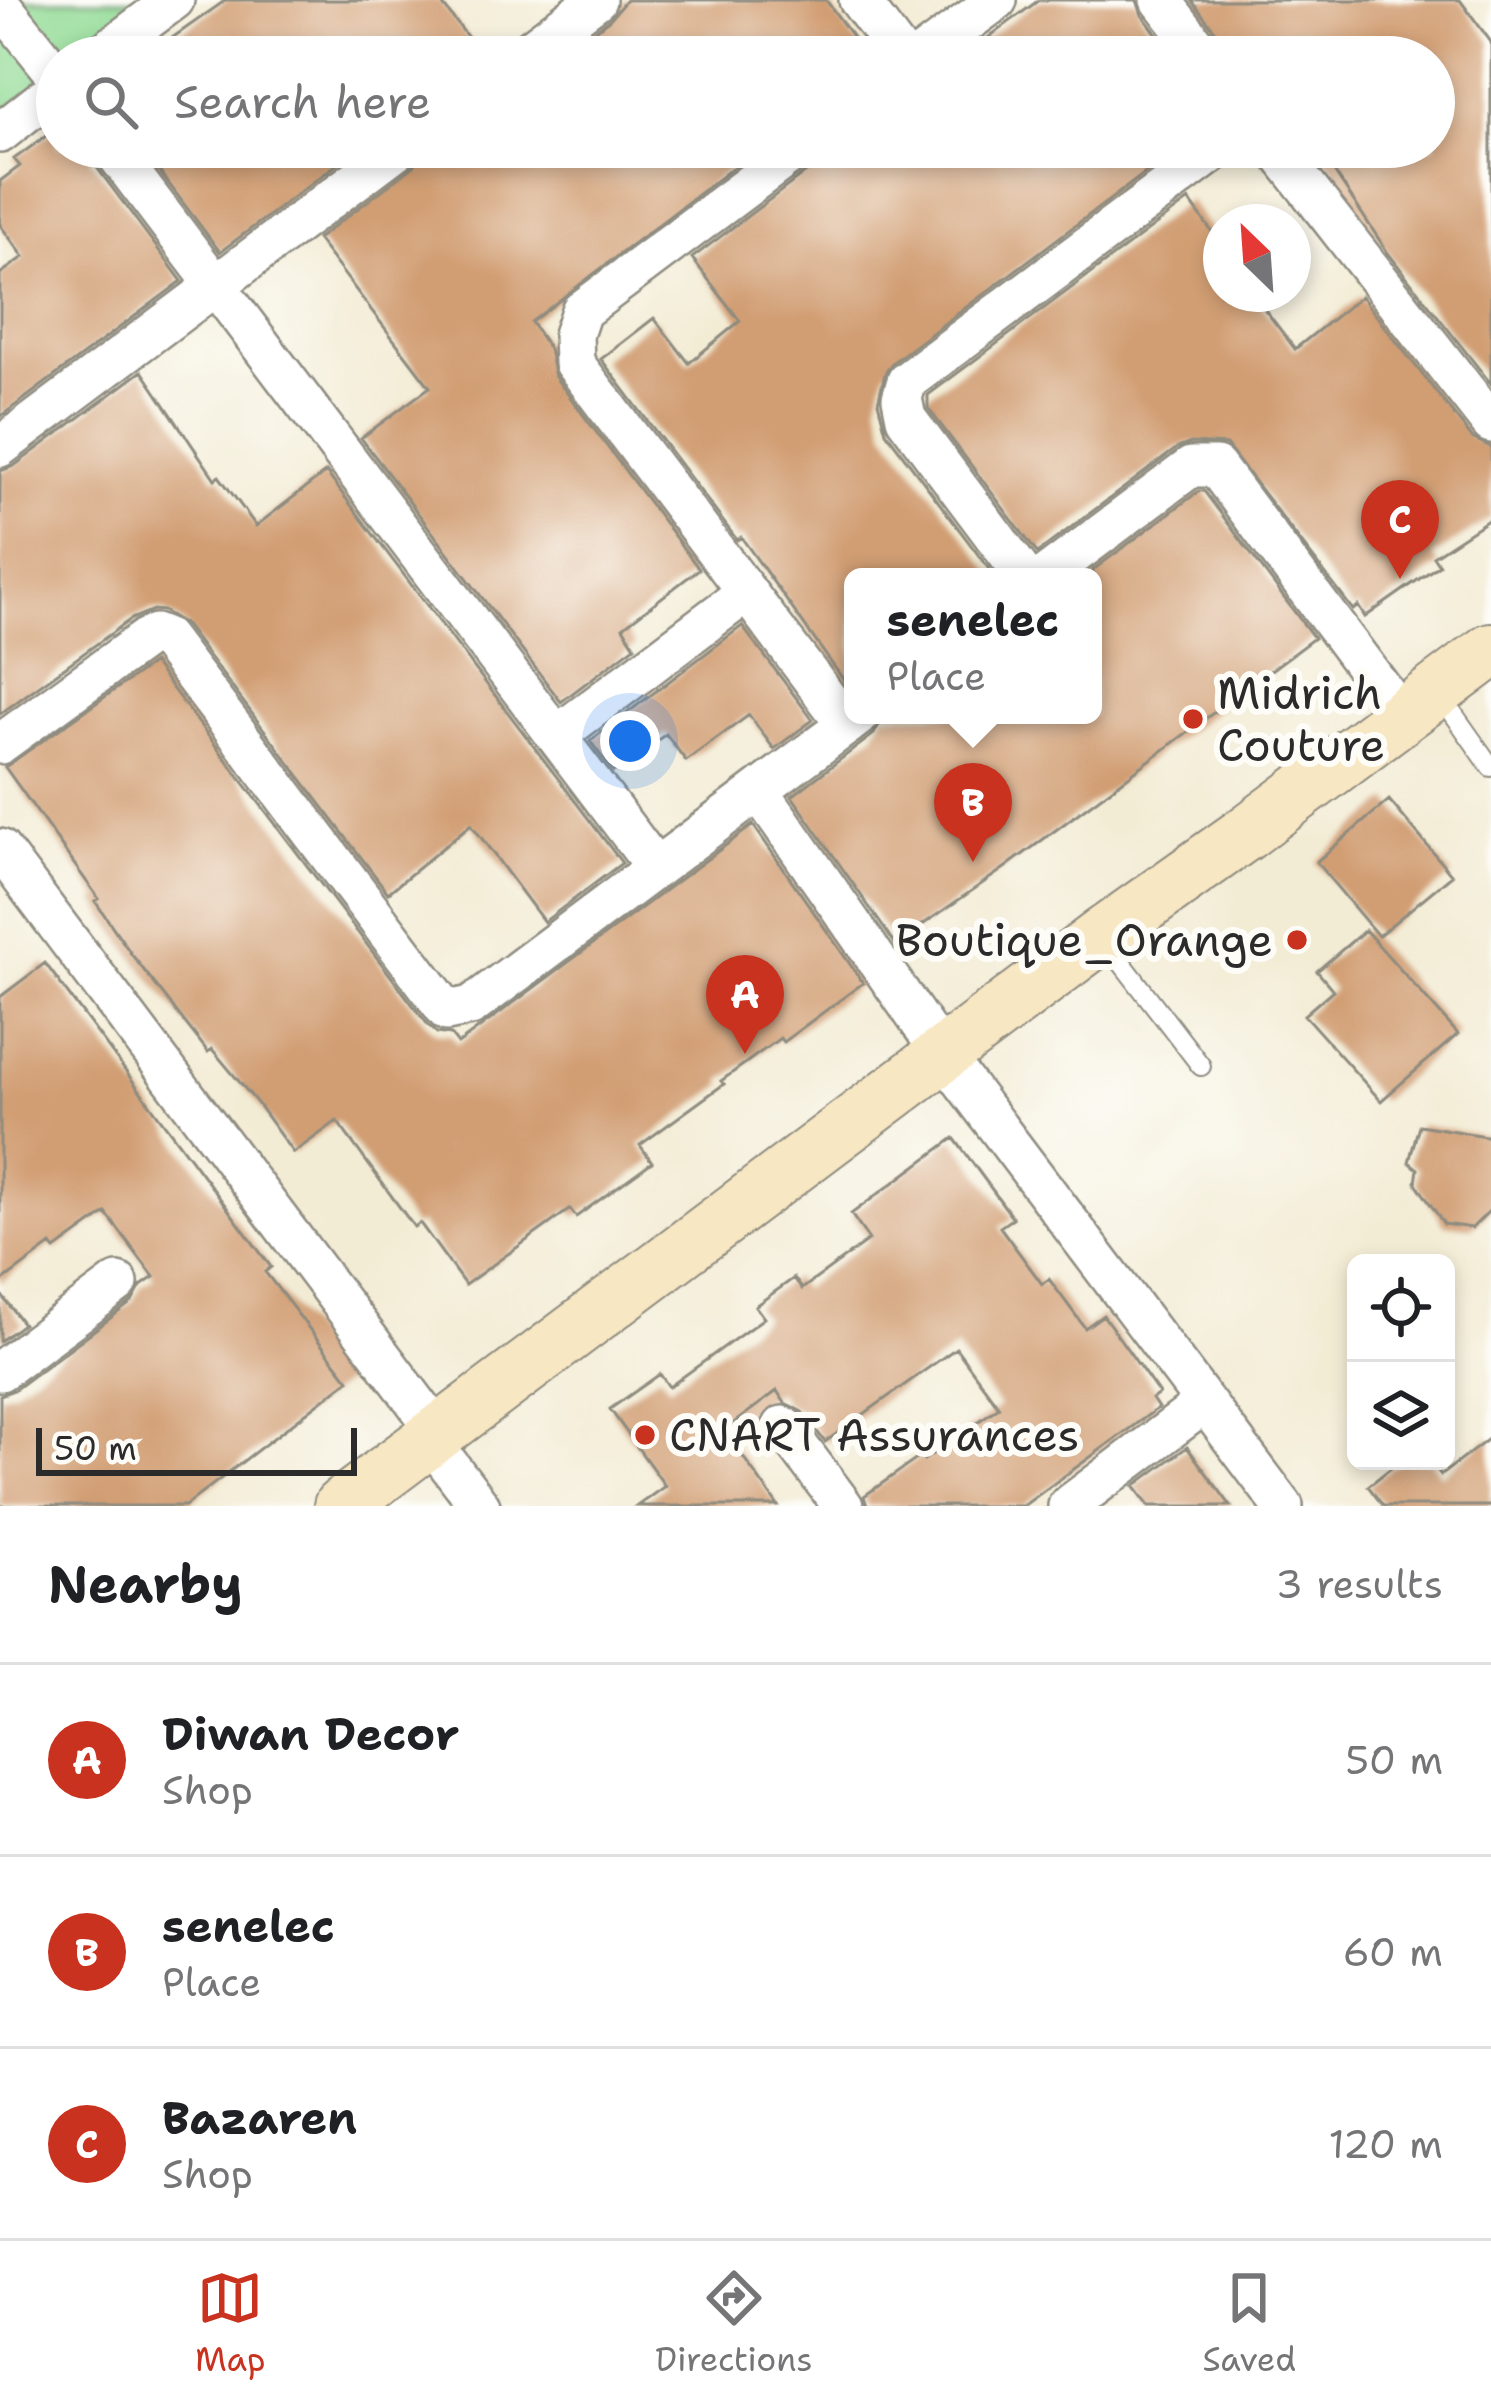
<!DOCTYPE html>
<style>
:root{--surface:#fff;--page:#f6f6f6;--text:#202124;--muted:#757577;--line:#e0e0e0;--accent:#c8321e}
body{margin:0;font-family:"Shantell Sans",sans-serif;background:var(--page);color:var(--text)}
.controls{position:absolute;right:36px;bottom:36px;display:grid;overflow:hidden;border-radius:18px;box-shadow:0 6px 18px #0003}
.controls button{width:108px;height:108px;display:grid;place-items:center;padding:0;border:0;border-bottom:3px solid var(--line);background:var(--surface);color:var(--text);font:60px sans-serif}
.compass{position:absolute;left:1203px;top:204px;width:108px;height:108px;border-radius:50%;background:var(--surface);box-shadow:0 6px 18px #0003;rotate:335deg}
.scale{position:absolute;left:36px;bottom:30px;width:321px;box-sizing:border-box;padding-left:12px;border:6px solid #2b2b2b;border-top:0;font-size:33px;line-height:42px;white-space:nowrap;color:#2b2b2b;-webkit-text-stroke:9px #fdfcf7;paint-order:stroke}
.you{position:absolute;left:630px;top:741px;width:42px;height:42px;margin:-30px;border:9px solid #fff;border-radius:50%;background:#1a73e8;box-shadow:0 0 0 18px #1a73e833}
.badge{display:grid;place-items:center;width:78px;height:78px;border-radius:50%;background:var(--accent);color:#fff;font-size:39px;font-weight:700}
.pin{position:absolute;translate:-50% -99px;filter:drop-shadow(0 3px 6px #0008)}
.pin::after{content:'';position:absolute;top:63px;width:42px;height:36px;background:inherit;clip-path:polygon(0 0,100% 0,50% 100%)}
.popup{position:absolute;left:844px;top:568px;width:258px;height:156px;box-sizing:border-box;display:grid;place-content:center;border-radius:18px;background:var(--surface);filter:drop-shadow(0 3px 9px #0005);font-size:39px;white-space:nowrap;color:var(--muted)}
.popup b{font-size:45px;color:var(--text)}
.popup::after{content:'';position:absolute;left:50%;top:100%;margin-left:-24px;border:24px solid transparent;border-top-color:var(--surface)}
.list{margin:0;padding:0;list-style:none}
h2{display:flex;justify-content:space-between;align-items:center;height:156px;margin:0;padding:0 48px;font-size:51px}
h2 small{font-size:39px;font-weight:400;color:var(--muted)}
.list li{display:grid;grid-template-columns:78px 1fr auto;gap:36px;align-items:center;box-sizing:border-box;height:192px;padding:0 48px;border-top:3px solid var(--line)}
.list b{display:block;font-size:45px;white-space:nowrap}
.list p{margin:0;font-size:39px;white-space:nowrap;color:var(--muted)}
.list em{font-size:39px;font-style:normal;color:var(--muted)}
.icon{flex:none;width:66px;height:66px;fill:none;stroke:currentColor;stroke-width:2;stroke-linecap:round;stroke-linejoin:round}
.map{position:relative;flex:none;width:1491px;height:1506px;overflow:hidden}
.search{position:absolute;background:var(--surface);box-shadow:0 6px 18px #0003;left:36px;right:36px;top:36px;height:132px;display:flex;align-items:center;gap:30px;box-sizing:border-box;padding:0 42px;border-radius:66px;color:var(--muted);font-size:45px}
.sheet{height:732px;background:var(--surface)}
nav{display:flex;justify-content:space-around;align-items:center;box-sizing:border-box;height:168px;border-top:3px solid var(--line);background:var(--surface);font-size:33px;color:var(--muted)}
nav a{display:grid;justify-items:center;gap:6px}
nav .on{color:var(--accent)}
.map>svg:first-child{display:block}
.green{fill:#93dc97;stroke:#5f8461;stroke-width:3}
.building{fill:#d19e73}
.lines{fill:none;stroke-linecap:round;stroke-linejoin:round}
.lane-casing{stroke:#8f8c80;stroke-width:22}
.street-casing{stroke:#8f8c80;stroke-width:44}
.secondary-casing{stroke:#8f8c80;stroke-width:58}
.lane{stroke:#fff;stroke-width:18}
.street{stroke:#fff;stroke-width:39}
.secondary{stroke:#f8e7c3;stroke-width:54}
.poi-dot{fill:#c8321e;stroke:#fdfcf7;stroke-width:4.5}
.labels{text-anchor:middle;stroke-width:12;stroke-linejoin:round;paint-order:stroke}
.poi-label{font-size:45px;fill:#2b2b2b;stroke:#fdfcf7;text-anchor:start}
</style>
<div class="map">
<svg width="1491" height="1506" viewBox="0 0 1491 1506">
<rect width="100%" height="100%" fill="#fdfcf7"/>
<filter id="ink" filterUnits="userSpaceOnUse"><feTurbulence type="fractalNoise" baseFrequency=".00833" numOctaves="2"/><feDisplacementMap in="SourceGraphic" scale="24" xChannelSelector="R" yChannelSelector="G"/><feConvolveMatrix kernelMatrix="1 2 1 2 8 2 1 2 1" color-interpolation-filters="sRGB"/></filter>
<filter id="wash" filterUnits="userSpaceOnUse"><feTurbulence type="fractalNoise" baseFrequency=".004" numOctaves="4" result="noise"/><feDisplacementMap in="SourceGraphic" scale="48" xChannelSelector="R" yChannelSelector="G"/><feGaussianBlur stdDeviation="2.7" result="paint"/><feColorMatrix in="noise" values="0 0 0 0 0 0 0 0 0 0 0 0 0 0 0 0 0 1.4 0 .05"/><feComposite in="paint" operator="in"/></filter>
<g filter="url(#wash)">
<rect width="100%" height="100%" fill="#f3ecd5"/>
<path class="green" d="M 0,0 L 153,0 L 77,57 L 57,57 L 57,72 L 0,115 Z"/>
<g id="blocks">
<path class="building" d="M 226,0 L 439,0 L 483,57 L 145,57 Z
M 626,0 L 826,0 L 867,57 L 560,57 L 610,19 Z
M 1039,0 L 1137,0 L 1142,15 L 1175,57 L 962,57 Z
M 1191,0 L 1460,0 L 1491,42 L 1491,384 L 1388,253 L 1318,147 L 1434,147 L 1434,57 L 1229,57 L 1224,42 Z
M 57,128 L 57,147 L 87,147 L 92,161 L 182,281 L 0,417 L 0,274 L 24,257 L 0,225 L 0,181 L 20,166 L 14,159 Z
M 141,147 L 360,147 L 220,252 Z
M 424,147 L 760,147 L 531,322 L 549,349 L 555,377 L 699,569 L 623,627 L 635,646 L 561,702 L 361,438 L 430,387 L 317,239 L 414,166 Z
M 824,147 L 1180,147 L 893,362 L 885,373 L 878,402 L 886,432 L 995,577 L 853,577 L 853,693 L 741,537 L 737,540 L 601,359 L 654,318 L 689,363 L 740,321 L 692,258 L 814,166 Z
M 1189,200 L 1221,244 L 1221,294 L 1253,294 L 1295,349 L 1361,296 L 1472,438 L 1491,447 L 1491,518 L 1433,556 L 1439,565 L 1365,617 L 1358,606 L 1353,610 L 1226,445 L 1191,443 L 1177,448 L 1037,553 L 928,408 L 928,395 Z
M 142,371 L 215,479 L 219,476 L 256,526 L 326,472 L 622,863 L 544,922 L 471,824 L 388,893 L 184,624 L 163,611 L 153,610 L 131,619 L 0,714 L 0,471 L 14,466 Z
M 1199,491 L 1204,491 L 1314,638 L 1006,867 L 895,944 L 792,796 L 874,734 L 884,715 L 1093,715 L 1093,570 Z
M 742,626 L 813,720 L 774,749 L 749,715 L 686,761 L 666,734 L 613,772 L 590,741 Z
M 153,663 L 428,1025 L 437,1033 L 451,1035 L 458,1044 L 753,825 L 863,983 L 783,1042 L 780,1038 L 721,1081 L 724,1084 L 640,1145 L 652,1162 L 576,1217 L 570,1209 L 465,1285 L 420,1223 L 414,1227 L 337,1121 L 293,1153 L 257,1103 L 212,1049 L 208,1052 L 132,955 L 95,901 L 99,899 L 5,767 Z
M 1389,800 L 1452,875 L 1378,936 L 1316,862 Z
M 1365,930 L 1458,1034 L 1381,1101 L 1304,1015 L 1333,990 L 1317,971 Z
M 45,963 L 271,1267 L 265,1272 L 349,1380 L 185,1506 L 0,1506 L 0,1395 L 14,1390 L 132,1302 L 141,1286 L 154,1277 L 106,1213 L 55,1250 L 51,1245 L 0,1283 L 0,997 Z
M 1419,1125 L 1491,1137 L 1491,1209 L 1472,1228 L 1444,1224 L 1416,1183 L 1418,1169 L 1409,1162 Z
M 954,1138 L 1013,1218 L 1000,1227 L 1042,1284 L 1049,1279 L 1085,1328 L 1103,1315 L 1159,1394 L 1152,1399 L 1158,1408 L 1023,1506 L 867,1506 L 864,1496 L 921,1456 L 924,1460 L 999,1407 L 956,1348 L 825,1442 L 802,1412 L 785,1403 L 777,1391 L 724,1430 L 778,1506 L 637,1506 L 665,1486 L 610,1409 L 660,1374 L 669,1387 L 764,1318 L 755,1306 L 794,1278 L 802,1289 L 869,1240 L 851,1214 Z
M 0,1293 L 23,1324 L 0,1341 Z
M 1491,1437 L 1491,1506 L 1383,1506 L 1368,1486 L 1400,1461 L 1430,1461 L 1441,1475 Z
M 1187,1447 L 1231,1506 L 1149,1506 L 1134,1486 Z"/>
</g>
</g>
<g filter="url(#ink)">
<use href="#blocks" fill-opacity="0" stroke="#8f8c80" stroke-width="3"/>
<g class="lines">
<g class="lane-casing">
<path id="lane" d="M 1438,692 L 1491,767
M 1105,941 L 1201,1066"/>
</g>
<g class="street-casing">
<path id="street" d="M 859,0 L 902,57
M 1161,0 L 1205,57
M 0,4 L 57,75
M 98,57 L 174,0
M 520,57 L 596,0
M 920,57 L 997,0
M 0,133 L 57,88
M 111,147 L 656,868
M 800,147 L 581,311 L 573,335 L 574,363 L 847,725
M 1275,147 L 1491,423
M 0,447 L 400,147
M 1025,577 L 906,418 L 902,398 L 907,381 L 1220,147
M 1044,577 L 1191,467 L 1216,467 L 1402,716
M 556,736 L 747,592
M 0,744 L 145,639 L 155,634 L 165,638 L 447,1011 L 471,1006 L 860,715
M 759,791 L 943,1055 L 1283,1506
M 0,849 L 439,1433
M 0,1371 L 118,1283
M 783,1426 L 843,1506
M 430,1440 L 480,1506
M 1068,1506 L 1205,1403"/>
</g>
<g class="secondary-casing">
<path id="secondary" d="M 341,1506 L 1101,936 L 1246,833 L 1491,650"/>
</g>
<use href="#lane" class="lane"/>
<use href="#street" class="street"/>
<use href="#secondary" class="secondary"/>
</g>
</g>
<g class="poi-dot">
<circle cx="1193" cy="719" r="12"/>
<circle cx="1297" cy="940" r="12"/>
<circle cx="645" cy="1435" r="12"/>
</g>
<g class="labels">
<g class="poi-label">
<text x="1217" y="709">Midrich<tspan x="1217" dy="52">Couture</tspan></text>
<text x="1273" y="956" text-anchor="end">Boutique_Orange</text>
<text x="669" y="1451">CNART Assurances</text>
</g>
</g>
</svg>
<div class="controls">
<button><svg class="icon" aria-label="locate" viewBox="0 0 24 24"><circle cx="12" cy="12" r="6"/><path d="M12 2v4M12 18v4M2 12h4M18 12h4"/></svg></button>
<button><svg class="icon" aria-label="layers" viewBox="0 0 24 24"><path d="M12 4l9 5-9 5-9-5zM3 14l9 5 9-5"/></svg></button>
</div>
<svg class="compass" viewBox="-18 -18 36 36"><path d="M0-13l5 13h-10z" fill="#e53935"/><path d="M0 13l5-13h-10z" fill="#757577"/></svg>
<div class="scale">50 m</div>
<div class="you"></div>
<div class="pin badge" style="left:745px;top:1054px">A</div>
<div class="pin badge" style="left:973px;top:862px">B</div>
<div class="popup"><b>senelec</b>Place</div>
<div class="pin badge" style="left:1400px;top:579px">C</div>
<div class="search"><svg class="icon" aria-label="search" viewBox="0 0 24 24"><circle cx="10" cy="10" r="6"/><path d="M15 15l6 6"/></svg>Search here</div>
</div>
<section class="sheet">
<h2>Nearby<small>3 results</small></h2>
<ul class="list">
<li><span class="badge">A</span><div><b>Diwan Decor</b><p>Shop</p></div><em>50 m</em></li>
<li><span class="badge">B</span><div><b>senelec</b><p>Place</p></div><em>60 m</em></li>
<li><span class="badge">C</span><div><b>Bazaren</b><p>Shop</p></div><em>120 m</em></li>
</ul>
</section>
<nav>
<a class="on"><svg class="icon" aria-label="map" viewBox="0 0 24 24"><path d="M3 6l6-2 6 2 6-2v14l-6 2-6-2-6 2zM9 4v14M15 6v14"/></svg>Map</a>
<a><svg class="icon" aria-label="directions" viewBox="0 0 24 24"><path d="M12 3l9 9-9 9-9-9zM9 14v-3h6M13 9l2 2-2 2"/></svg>Directions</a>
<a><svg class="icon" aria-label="saved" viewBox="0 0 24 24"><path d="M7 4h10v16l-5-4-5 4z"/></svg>Saved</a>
</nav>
